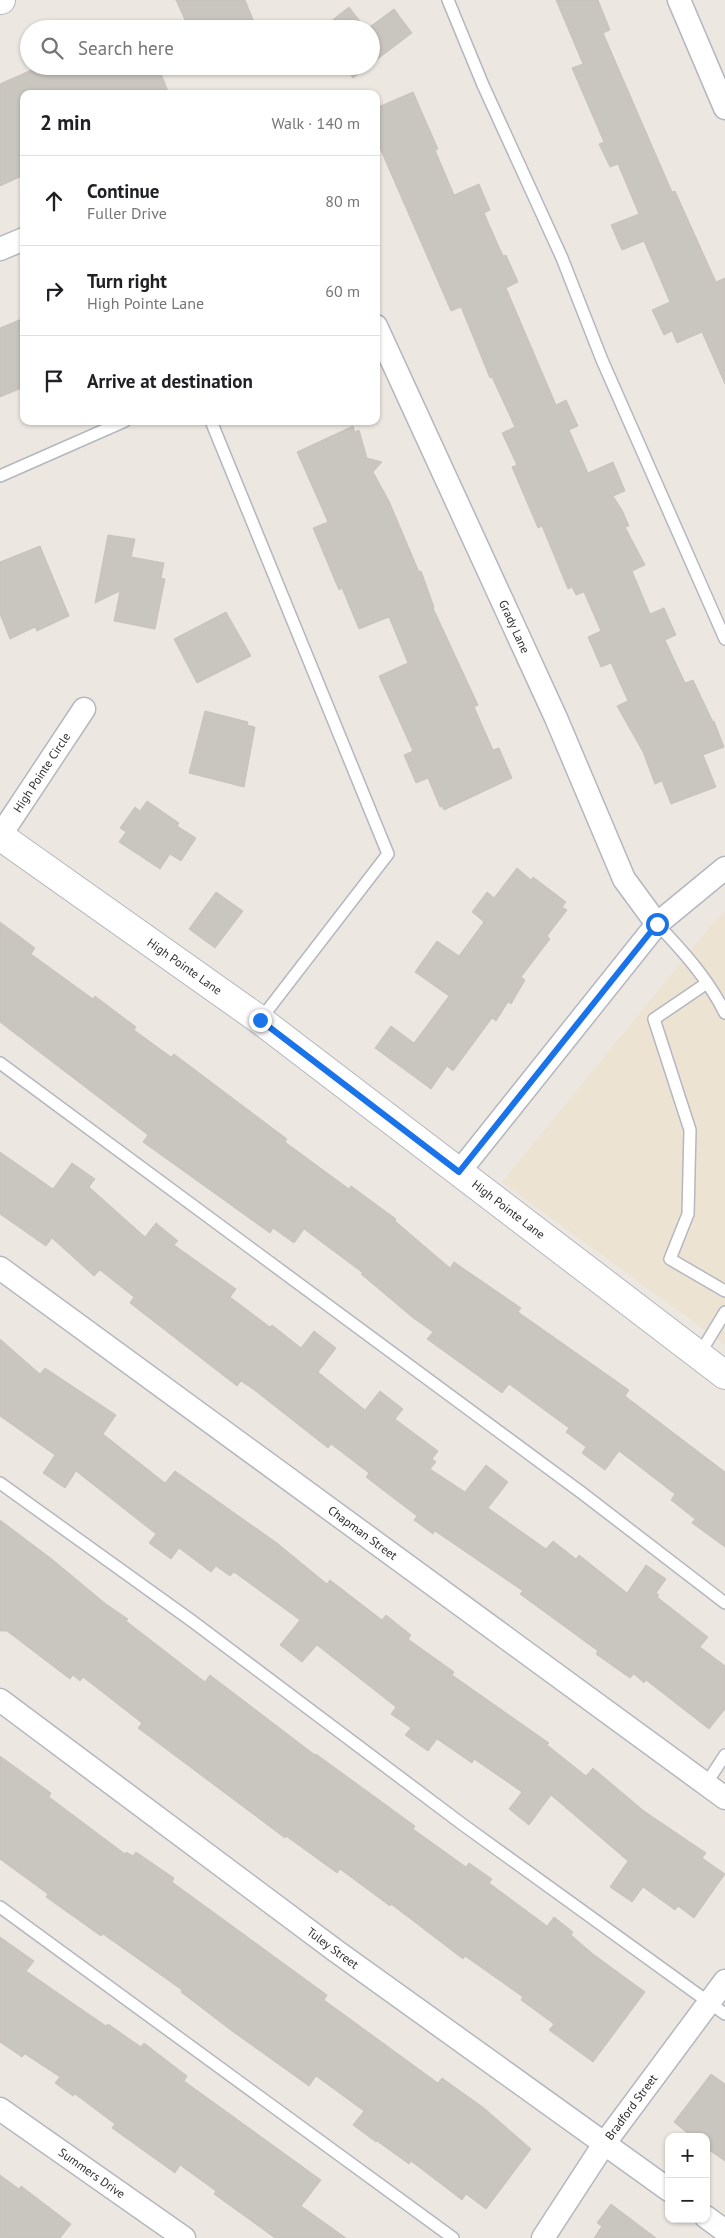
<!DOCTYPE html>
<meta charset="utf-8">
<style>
:root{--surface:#fff;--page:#f6f6f6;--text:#202124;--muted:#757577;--line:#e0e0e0}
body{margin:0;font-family:"PT Sans",sans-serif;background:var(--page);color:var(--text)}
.controls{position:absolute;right:15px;bottom:15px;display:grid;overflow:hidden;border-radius:10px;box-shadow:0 1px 4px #0004}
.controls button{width:45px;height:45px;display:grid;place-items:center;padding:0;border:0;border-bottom:1px solid var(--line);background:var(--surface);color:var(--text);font:25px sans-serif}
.stop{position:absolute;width:15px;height:15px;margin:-11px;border:4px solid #1a73e8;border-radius:50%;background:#fff}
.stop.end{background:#1a73e8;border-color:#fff;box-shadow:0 1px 5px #0008}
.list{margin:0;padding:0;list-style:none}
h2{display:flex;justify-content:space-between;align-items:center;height:65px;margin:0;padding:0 20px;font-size:21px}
h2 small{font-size:16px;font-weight:400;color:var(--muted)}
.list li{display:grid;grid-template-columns:32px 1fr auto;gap:15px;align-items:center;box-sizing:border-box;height:90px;padding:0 20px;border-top:1px solid var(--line)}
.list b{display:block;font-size:19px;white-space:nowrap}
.list p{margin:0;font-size:16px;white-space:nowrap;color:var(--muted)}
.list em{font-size:16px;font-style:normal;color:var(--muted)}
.icon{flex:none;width:28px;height:28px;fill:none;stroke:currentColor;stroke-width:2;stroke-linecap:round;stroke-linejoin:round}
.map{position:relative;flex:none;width:725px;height:2238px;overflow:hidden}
.search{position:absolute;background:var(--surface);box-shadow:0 1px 4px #0004;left:20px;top:20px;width:360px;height:55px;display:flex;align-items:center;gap:12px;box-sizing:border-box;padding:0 18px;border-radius:28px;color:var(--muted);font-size:19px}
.panel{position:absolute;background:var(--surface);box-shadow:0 1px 4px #0004;left:20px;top:90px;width:360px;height:335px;border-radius:10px}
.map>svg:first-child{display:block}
.education{fill:#ece3d3}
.building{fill:#c9c5bf;stroke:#c8c3bb}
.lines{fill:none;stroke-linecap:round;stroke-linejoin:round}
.service-casing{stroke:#b4b7bf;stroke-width:14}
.minor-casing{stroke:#b4b7bf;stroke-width:25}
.tertiary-casing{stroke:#b4b7bf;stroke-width:30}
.service{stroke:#fff;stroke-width:11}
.minor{stroke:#fff;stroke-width:22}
.tertiary{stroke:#fff;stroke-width:28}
.route{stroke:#1a73e8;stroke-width:6}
.labels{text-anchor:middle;stroke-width:5;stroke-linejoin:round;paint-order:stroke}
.street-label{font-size:12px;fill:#2d2d2d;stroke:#fff}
</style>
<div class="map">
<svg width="725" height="2238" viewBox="0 0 725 2238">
<rect width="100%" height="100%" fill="#ede7e1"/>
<path class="education" d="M 725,912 L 725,1345 L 502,1182 L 718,917 Z"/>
<path class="building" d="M 176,0 L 245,0 L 257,29 L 189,29 Z
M 556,0 L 598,0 L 610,30 L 603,33 L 672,192 L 675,191 L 716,282 L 725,278 L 725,384 L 702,332 L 677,343 L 672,331 L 664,335 L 652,310 L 670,302 L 644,241 L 622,250 L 611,225 L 639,214 L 618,164 L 610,167 L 599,144 L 604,142 L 572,68 L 583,64 Z
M 349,7 L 366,29 L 321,29 Z
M 394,9 L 412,33 L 371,64 L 371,29 L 367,29 Z
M 40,66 L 158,66 L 169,94 L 24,94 L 24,175 L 0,186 L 0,84 Z
M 344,66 L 369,66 L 353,78 Z
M 413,92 L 438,149 L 435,150 L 454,195 L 479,184 L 490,210 L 484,213 L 503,256 L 506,255 L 518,282 L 506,288 L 556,405 L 566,400 L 578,426 L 569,430 L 588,473 L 613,462 L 625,491 L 613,496 L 622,510 L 629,526 L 625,527 L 645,565 L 632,571 L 650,614 L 664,608 L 676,635 L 665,640 L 685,683 L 693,680 L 713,722 L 714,721 L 724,747 L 703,755 L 716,787 L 671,804 L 662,781 L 655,784 L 643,752 L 617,706 L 628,701 L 611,663 L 601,667 L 588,637 L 601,631 L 584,592 L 576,595 L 572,587 L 568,589 L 542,526 L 538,528 L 512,467 L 517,465 L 502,433 L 515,427 L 492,377 L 490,378 L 461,307 L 451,311 L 376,139 L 376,108 Z
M 24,318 L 24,387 L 0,397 L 0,328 Z
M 353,426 L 355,432 L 359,430 L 367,458 L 382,462 L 373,472 L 389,501 L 419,572 L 421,571 L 434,607 L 433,608 L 478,705 L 474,707 L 493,750 L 499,748 L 512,778 L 444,810 L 442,806 L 440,807 L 428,778 L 416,783 L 404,755 L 413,751 L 379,676 L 408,663 L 389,617 L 359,629 L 342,588 L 339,590 L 313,528 L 328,522 L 297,452 Z
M 108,535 L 135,539 L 131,557 L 164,563 L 161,578 L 165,579 L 155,629 L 114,621 L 120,591 L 95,603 Z
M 40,546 L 69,616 L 37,631 L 35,627 L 10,639 L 0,614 L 0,562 Z
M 226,612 L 251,656 L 197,683 L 174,639 Z
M 205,711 L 248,722 L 247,725 L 255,727 L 244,787 L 189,773 Z
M 147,801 L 179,823 L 177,826 L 196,838 L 181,861 L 170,854 L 160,869 L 119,842 L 126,832 L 120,828 L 135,807 L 140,811 Z
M 517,868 L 531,880 L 533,877 L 566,902 L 562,907 L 567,910 L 547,936 L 550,939 L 521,977 L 525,980 L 511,1004 L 508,1002 L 496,1021 L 492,1018 L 453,1071 L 447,1066 L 431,1089 L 375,1048 L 391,1026 L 414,1043 L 449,996 L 415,972 L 437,941 L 459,956 L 484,922 L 472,912 L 487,892 L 494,898 Z
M 216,892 L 243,911 L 215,948 L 189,929 Z
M 0,922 L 35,948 L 31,954 L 93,999 L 95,996 L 136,1027 L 134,1030 L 171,1057 L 174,1054 L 287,1139 L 285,1142 L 349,1189 L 351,1186 L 396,1219 L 395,1221 L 450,1268 L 454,1262 L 521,1308 L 518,1312 L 629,1390 L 625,1396 L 725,1472 L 725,1547 L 692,1523 L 695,1519 L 671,1500 L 675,1494 L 619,1451 L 605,1470 L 582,1453 L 586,1447 L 566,1432 L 569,1428 L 509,1384 L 502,1393 L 427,1339 L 433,1332 L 412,1317 L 361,1274 L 363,1273 L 304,1229 L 294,1243 L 273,1228 L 270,1233 L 143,1142 L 148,1135 L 0,1022 Z
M 0,1152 L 53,1189 L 72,1163 L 95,1179 L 89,1187 L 145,1237 L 156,1223 L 178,1241 L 174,1245 L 236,1289 L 230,1297 L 270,1327 L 272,1325 L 301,1348 L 314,1331 L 336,1348 L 318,1372 L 365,1410 L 380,1391 L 403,1409 L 395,1419 L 438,1451 L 432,1459 L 436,1462 L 430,1469 L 465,1492 L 486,1465 L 508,1482 L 488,1508 L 546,1549 L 553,1541 L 576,1559 L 579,1555 L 627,1593 L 646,1565 L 666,1579 L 656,1593 L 659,1595 L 657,1597 L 708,1637 L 700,1647 L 725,1666 L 725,1709 L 709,1729 L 646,1680 L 644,1683 L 634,1674 L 630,1678 L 596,1654 L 598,1651 L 520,1594 L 523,1591 L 435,1531 L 433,1534 L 414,1520 L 417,1516 L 366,1477 L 369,1473 L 331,1444 L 328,1448 L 253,1389 L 241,1381 L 237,1386 L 130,1303 L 134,1297 L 100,1270 L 94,1276 L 52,1238 L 46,1246 L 0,1214 Z
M 0,1339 L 40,1374 L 45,1368 L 116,1415 L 103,1434 L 165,1483 L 175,1471 L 277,1543 L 327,1584 L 330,1580 L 382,1620 L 386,1615 L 411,1635 L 408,1639 L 454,1672 L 452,1675 L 549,1743 L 547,1745 L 586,1776 L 593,1768 L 644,1811 L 706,1853 L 702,1858 L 725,1874 L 694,1918 L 678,1906 L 675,1910 L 643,1887 L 632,1902 L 610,1887 L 628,1861 L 551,1795 L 529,1825 L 509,1809 L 522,1792 L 474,1759 L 472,1763 L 437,1739 L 428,1751 L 405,1735 L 411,1728 L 391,1714 L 396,1707 L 317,1645 L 302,1662 L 280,1645 L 300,1620 L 234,1572 L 230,1576 L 216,1566 L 211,1572 L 179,1548 L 171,1559 L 149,1543 L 156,1534 L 76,1471 L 65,1488 L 43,1473 L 55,1455 L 0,1416 Z
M 0,1520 L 53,1560 L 106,1604 L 128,1619 L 126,1621 L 205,1682 L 210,1675 L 315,1755 L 316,1754 L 415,1826 L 413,1829 L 466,1867 L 469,1863 L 492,1879 L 489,1883 L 547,1926 L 554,1917 L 573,1932 L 571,1935 L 593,1954 L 645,1992 L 593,2062 L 549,2030 L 554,2024 L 521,2000 L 523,1997 L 465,1956 L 463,1959 L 391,1904 L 390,1906 L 340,1869 L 337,1873 L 286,1836 L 285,1838 L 138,1728 L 142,1723 L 83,1677 L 80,1681 L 73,1675 L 70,1679 L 7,1631 L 0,1631 Z
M 0,1756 L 51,1793 L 49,1797 L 125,1854 L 126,1852 L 133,1856 L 136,1852 L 174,1878 L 172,1882 L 327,1995 L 324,2000 L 438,2083 L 442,2078 L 484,2108 L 531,2149 L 486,2209 L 466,2194 L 462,2200 L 411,2161 L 409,2164 L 377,2141 L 376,2142 L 353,2125 L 364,2111 L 316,2076 L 309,2086 L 232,2031 L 181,1992 L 182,1990 L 103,1934 L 101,1936 L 46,1897 L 48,1894 L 0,1859 Z
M 0,1937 L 34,1961 L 26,1971 L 106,2026 L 108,2024 L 141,2047 L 144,2043 L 187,2076 L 184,2081 L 321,2180 L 301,2206 L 346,2238 L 275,2238 L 214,2194 L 216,2191 L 180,2165 L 175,2173 L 112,2128 L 115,2124 L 75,2094 L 73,2096 L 55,2083 L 60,2077 L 25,2054 L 22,2057 L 0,2042 Z
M 711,2074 L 725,2084 L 725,2161 L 706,2148 L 706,2137 L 692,2137 L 674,2122 Z
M 0,2175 L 19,2189 L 21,2186 L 71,2224 L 60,2238 L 0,2238 Z
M 611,2204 L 656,2238 L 594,2238 L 602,2226 L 597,2223 Z"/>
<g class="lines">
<g class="service-casing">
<path id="service" d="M 448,0 L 483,85 L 562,258 L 602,360 L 725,639
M 211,421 L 388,854 L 260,1020
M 0,476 L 125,421
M 657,924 C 683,951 708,979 725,1013
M 707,983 L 654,1019 L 690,1130 L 688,1214 L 670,1259 L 725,1291
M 0,1063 L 582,1493 L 725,1603
M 699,1355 L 725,1312
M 0,1483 L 192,1621 L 462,1824 L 725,2014
M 706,1784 L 725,1755
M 0,1907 L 453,2238"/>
</g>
<g class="minor-casing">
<g id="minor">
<path d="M 679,0 L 725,108"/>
<path d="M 0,249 L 24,239"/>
<path id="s1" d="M 376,326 L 556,718 L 624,879 L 657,924"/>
<path id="s2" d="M 0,836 L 84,709"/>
<path d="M 459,1172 L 657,924 L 725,868"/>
<path id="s3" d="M 0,1268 L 725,1798"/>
<path id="s4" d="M 0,1700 L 336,1951 L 669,2190"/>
<path id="s5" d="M 0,2109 L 184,2238"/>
<path d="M 706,2217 L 725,2231"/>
<path id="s6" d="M 543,2238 L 604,2144 L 725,1981"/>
</g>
</g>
<g class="tertiary-casing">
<g id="tertiary">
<path d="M 0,0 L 1,0"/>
<path id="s7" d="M 0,836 L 260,1020 L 725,1375"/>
</g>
</g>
<use href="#service" class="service"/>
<use href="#minor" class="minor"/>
<use href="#tertiary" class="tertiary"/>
</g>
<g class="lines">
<path class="route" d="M 260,1020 L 459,1172 L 657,924"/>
</g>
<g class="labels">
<g class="street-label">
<text dy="4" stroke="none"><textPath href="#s1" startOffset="331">Grady Lane</textPath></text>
<text dy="4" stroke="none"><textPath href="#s2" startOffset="76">High Pointe Circle</textPath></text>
<text dy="4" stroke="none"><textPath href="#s7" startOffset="226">High Pointe Lane</textPath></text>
<text dy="4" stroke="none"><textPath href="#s7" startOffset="631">High Pointe Lane</textPath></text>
<text dy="4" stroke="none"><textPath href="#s3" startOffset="449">Chapman Street</textPath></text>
<text dy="4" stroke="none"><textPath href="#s4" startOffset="415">Tuley Street</textPath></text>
<text dy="4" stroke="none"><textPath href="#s6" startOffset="158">Bradford Street</textPath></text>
<text dy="4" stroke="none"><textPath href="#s5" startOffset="112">Summers Drive</textPath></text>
</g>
</g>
</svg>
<div class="controls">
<button>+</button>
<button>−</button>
</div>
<div class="stop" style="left:657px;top:924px"></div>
<div class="stop end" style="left:260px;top:1020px"></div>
<div class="search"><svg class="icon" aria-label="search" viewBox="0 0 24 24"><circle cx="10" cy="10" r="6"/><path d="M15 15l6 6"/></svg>Search here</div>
<section class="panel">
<h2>2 min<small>Walk · 140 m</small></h2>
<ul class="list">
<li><svg class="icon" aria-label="ahead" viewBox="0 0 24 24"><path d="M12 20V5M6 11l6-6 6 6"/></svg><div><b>Continue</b><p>Fuller Drive</p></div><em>80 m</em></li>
<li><svg class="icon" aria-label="right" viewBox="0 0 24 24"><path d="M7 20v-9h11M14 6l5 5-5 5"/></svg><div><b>Turn right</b><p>High Pointe Lane</p></div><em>60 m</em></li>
<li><svg class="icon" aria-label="arrive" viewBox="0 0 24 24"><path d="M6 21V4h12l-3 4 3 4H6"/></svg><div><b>Arrive at destination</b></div></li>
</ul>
</section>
</div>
